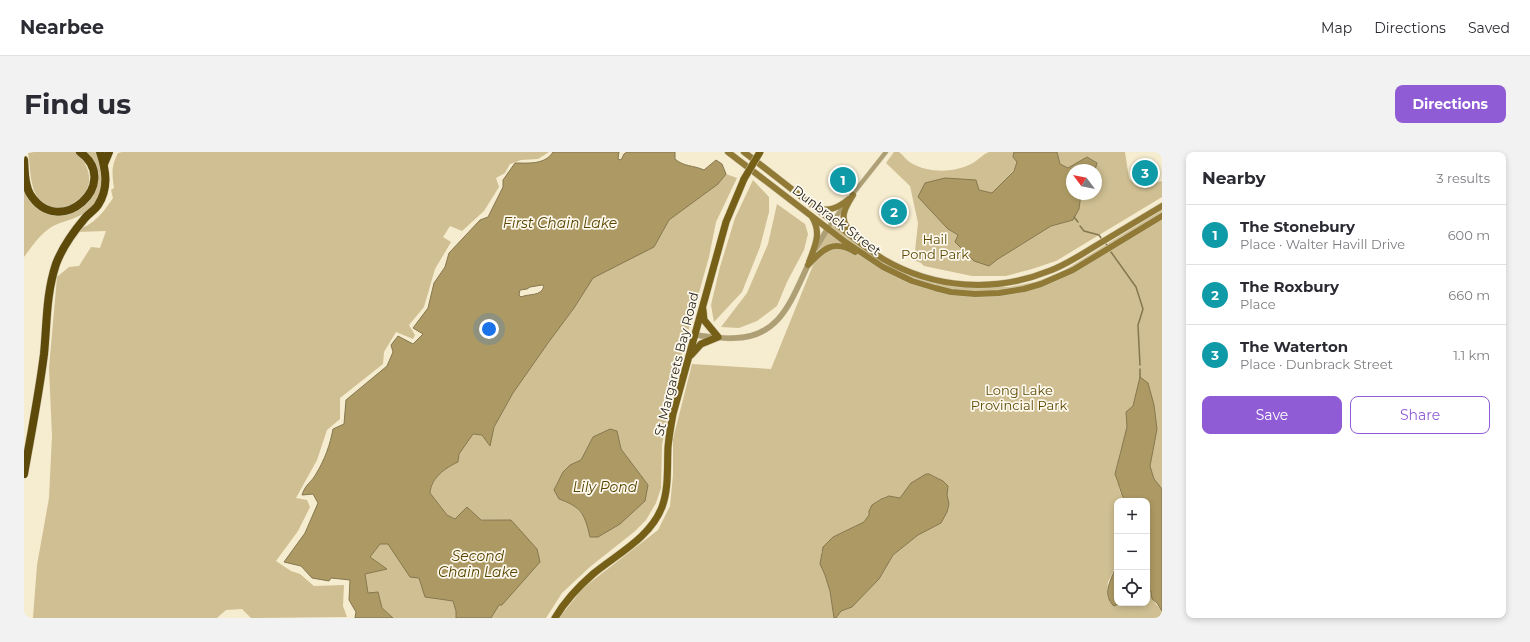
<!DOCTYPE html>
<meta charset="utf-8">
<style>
:root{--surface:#fff;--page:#f2f2f3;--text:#2b2b33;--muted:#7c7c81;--line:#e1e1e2;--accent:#905cd5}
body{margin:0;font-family:Montserrat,sans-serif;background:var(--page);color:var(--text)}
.controls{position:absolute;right:12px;bottom:12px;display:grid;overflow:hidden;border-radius:8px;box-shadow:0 2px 6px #0003}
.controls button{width:36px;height:36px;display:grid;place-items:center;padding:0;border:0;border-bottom:1px solid var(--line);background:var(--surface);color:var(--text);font:20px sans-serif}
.compass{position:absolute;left:1042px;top:12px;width:36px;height:36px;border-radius:50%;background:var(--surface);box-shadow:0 2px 6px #0003;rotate:302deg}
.you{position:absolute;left:465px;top:177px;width:14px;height:14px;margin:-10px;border:3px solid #fff;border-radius:50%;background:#1a73e8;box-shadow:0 0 0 6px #1a73e833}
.badge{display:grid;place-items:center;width:26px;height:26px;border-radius:50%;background:var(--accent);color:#fff;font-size:13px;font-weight:700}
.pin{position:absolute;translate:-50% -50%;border:2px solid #fff;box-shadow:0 1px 4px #0006}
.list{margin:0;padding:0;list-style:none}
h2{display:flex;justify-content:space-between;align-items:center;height:52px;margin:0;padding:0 16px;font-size:17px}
h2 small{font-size:13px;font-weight:400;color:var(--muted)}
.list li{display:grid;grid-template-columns:26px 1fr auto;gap:12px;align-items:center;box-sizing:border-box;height:60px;padding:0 16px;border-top:1px solid var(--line)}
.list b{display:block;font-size:15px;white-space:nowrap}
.list p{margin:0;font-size:13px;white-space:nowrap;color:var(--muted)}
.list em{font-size:13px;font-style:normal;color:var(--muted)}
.actions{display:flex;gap:8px;padding:12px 16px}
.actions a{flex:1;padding:9px 0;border:1px solid var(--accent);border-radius:8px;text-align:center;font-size:14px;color:var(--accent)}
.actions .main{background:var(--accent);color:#fff}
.icon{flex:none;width:22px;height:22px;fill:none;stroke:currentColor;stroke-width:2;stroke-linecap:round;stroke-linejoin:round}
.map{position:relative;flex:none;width:1138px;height:466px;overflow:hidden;border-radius:8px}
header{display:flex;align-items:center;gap:24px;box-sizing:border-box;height:56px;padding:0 20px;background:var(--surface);border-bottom:1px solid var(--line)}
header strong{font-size:19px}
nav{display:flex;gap:22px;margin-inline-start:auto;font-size:14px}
.intro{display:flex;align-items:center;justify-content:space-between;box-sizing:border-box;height:96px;padding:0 24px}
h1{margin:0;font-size:28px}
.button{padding:10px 18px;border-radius:8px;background:var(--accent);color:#fff;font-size:14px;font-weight:700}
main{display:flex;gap:24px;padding:0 24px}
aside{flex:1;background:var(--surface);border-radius:8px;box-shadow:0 2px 6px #0003}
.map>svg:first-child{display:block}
.green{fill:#cfbf92;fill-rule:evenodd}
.water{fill:#ac9964;stroke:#85774e;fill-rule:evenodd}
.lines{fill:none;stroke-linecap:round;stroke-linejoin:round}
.stream{stroke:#85774e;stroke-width:1.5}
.minor-casing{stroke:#d1c9af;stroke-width:5}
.tertiary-casing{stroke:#d1c9af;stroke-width:6}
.secondary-casing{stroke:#d1c9af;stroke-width:7}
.primary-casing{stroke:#d1c9af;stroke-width:8}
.motorway-casing{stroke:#d1c9af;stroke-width:9}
.minor{stroke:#af9f75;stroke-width:4}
.tertiary{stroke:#af9f75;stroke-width:5.5}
.secondary{stroke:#917a36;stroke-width:6}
.primary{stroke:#766018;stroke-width:7}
.motorway{stroke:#5d4a0a;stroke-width:8}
.primary-bridge-casing{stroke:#d1c9af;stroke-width:8;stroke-linecap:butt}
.primary-bridge{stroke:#766018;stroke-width:7}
.labels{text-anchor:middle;stroke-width:3.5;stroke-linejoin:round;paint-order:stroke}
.street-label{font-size:13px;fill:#2b271c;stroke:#fdf9ee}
.park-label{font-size:13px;fill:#5e4a04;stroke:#fdf9ee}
.water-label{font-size:14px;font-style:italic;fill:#594500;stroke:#fdf9ee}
</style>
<header>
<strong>Nearbee</strong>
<nav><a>Map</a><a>Directions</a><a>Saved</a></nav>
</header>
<div class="intro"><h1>Find us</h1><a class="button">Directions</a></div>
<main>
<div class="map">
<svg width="1138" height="466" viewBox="0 0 1138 466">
<rect width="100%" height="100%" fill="#f6eccf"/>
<path class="green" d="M 10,0 L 52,0 C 56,3 59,7 61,12 C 79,43 34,73 14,46 C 5,33 7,16 4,1 Z
M 60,0 L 72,0 C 80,24 82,52 55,64 C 47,68 37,70 29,74 C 16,82 9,93 0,105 L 0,36 C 6,44 11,54 20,60 C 39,72 71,55 72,32 C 72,25 63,8 60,0 Z
M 98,0 L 525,0 L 514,7 L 497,8 L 489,11 L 486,12 L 481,21 L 472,26 L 475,35 L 460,59 L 438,79 L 426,74 L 419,85 L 427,90 L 411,117 L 400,155 L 385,173 L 391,183 L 389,187 L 372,180 L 360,200 L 359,212 L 316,246 L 316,267 L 303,278 L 293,308 L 272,346 L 283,348 L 286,355 L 274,379 L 252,409 L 267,419 L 276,422 L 290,434 L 320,433 L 319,454 L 323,465 L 227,466 L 218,457 L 202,458 L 193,466 L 9,466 L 13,413 L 25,346 L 28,284 L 25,216 L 33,125 L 45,115 L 55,114 L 67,95 L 76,96 L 82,79 L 53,80 C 57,75 62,75 67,71 C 76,65 83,55 89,46 L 87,38 L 90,36 C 88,22 87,14 94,1 Z
M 870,0 L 875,0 C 879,3 882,8 887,11 C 904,21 929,21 947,12 C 953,9 959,2 965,0 C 971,0 983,0 990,0 L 989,5 L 993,10 L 990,18 L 968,41 L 955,38 L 924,77 L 934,83 L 965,114 L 974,107 L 1027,74 L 1049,68 L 1055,57 L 1057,42 L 1072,42 L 1071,18 L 1073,11 L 1063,5 L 1044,16 L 1036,12 L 1033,0 L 1101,0 L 1105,26 L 1111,33 L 1127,32 L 1138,29 L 1138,45 L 1032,109 L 1008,117 L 982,124 L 948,124 L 900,114 L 897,111 L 890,108 L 894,71 L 886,34 L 862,11 Z
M 702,22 L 713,26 L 692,70 L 685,105 L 651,226 L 638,293 L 637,336 L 632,351 L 622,368 L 610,380 L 567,414 L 538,441 L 522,466 L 467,466 L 475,452 L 487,368 L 432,367 L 423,363 L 406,341 C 407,326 421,316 434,310 L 435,302 L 449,282 L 458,283 L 466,294 L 470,275 L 489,241 L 524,191 L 550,156 L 569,126 L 630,95 L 645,68 L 694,32 ZM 593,279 L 597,297 L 624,333 L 566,385 L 562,367 L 549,352 L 546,313 L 557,308 L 569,285 Z
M 729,28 L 745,45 L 745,60 L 736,95 L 718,140 L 690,170 L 687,153 L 696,115 L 711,66 Z
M 753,52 L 781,72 L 784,82 L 780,98 L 763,130 L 753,154 L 733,169 L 715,176 L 697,175 L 723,141 L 744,92 Z
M 1138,58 L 1138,337 L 1130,327 L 1128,320 L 1102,282 L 1097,297 L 1091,322 L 1094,329 L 1096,340 L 1102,349 L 1093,349 L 1093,412 L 1084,430 L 1083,444 L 1086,451 L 1095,452 L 1096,451 L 1123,451 L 1123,439 L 1127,439 L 1128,447 L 1138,459 L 1138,466 L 812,466 L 817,459 L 828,455 L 855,427 L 869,403 L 894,383 L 916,371 L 919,367 L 925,352 L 923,343 L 914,326 L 905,322 L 890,329 L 876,346 C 872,346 870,344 866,344 C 857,344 845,353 845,363 L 840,370 L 809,385 L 797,400 L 797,415 L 801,423 L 806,439 L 810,466 L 535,466 L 559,436 L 634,378 L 646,354 L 649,323 L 649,287 L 668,212 L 747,217 L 806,71 L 869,114 L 949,135 L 985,135 L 1011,130 L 1036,121 Z
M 356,392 L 364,392 L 395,426 L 401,445 L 429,449 L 432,459 L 432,466 L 369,466 L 358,456 L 354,440 L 344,442 L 341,422 L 363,417 L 346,405 Z"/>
<path class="water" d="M 529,0 L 595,0 L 594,7 L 597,8 L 600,2 L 603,0 L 651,0 L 651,7 C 660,15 669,13 680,18 L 692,8 L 698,12 L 702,22 L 694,32 L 645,68 L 630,95 L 569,126 L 550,156 L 524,191 L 489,241 L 470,275 L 466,294 L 458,283 L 449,282 L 435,302 L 434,310 C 421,316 407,326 406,341 L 423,363 L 431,367 L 443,355 L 457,368 L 487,368 L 513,397 L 516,410 L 478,453 L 475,453 L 467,466 L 432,466 L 432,459 L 429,449 L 401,445 L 395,426 L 386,425 L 364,392 L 356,392 L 346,405 L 363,417 L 341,422 L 344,441 L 354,440 L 358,456 L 369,466 L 331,466 L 332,460 L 325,448 L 326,428 L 307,426 L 305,429 L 288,426 L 277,414 L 260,410 L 281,381 L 294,351 L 289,342 L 278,343 C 282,331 287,331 292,322 C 301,307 306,293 309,277 L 320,272 L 322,248 L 363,214 L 369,200 L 367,193 L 374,184 L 389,192 L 399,182 L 389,176 L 404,156 L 410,131 L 421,115 L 425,101 L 456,68 L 464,65 L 479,35 L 479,28 L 491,11 C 504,11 521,13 529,0 ZM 518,133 L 520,134 C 517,145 506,141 497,145 L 495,143 L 496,138 L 503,137 L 506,135 Z
M 990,0 L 1033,0 L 1036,12 L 1044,16 L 1063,5 L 1073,11 L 1071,18 L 1048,18 L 1048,42 L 1057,42 L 1055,57 L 1049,68 L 1027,74 L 974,107 L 965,114 L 950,109 L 931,90 L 934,83 L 924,77 L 894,45 L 901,31 L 921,26 L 952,28 L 955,38 L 968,41 L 990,19 L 993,10 L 989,5 Z
M 1116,225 L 1124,231 L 1130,253 L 1133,277 L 1126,314 L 1130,327 L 1138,337 L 1138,459 L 1133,451 L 1128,447 L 1127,439 L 1123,439 L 1123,349 L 1101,349 C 1096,340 1095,331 1091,322 L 1103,275 L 1102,260 L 1109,254 Z
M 586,277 L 593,279 L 597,297 L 624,333 L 621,349 L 596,372 L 574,385 L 566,385 C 561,363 558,355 535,347 L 530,338 L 539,320 L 546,313 L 557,308 L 569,285 Z
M 902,322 L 905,322 L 919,329 L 924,334 L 923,343 L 925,352 L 923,360 L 917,371 L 894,383 L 869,403 L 855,427 L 828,455 L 817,459 L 812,466 L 810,466 L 806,439 L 801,423 L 796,412 L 799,395 L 809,385 L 840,370 L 845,363 L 845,359 L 848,353 L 857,347 L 865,344 L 876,346 L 887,331 Z
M 1093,412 L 1093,451 L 1096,451 L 1090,454 C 1076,442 1089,425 1093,412 Z"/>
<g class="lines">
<path class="stream" d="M 1050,65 L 1054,70
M 1056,74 L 1060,79 L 1075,83 L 1077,86
M 1082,92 L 1083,93
M 1087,100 L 1112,135 L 1119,157 L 1114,173 L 1116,213
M 1116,217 L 1116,225"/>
<g class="minor-casing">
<path id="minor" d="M 828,43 L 862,0
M 804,76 L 821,52"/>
</g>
<g class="tertiary-casing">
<path id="tertiary" d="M 792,96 L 804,76
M 670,183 C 683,184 697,187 711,186 C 758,185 768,145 786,109"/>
</g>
<g class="secondary-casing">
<path id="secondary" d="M 704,0 L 820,89 L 859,115 L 888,129 L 911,136 L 927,140 L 951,142 L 975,141 L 1000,137 L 1017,132 L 1049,118 L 1138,64
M 720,0 C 750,23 779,46 808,69 C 825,82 841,96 859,107 C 910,137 971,141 1025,119 C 1042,113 1058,102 1073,93 C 1095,80 1116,67 1138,54
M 794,56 C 806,60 815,55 825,47
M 826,79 C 814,66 821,56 829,43
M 785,110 C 791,94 798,81 788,65
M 784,113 C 799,97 809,87 831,100"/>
</g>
<g class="primary-casing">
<path id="primary" d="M 667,203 L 677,192 L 694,185 L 680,168 L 679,158
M 531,466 C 541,449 554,435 569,422 C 593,402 626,386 638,355 C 645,336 643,315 644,295 C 645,284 647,273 649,262 L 702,70 L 720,27"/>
</g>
<g class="motorway-casing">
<path id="motorway" d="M 0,8 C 1,19 0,32 6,42 C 35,89 99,31 56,0
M 80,12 L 85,0
M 0,322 C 7,282 15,242 20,202 C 23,172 22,142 32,112 C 38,96 50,79 61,66 C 65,61 71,58 74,53 C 85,36 82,18 76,0"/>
</g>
<use href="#minor" class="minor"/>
<use href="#tertiary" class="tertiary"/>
<use href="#secondary" class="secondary"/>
<use href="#primary" class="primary"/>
<use href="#motorway" class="motorway"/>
<g class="primary-bridge-casing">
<path id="primary-bridge" d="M 720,27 L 736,0"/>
</g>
<use href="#primary-bridge" class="primary-bridge"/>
</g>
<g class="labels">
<g class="street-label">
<text transform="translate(813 68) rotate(37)" y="5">Dunbrack Street</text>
<text transform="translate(652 212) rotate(-76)" y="5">St Margarets Bay Road</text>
</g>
<g class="park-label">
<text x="911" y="92">Hail<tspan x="911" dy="15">Pond Park</tspan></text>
<text x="995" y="243">Long Lake<tspan x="995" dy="15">Provincial Park</tspan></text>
</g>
<g class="water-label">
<text x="536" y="76">First Chain Lake</text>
<text x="581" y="340">Lily Pond</text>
<text x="454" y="409">Second<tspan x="454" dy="16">Chain Lake</tspan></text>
</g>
</g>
</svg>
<div class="controls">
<button>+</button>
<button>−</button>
<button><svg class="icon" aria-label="locate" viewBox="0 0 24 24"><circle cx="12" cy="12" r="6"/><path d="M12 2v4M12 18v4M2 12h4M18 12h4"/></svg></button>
</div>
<svg class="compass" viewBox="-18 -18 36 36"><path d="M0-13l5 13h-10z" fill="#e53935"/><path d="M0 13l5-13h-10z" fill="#7c7c81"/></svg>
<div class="you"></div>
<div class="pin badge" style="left:819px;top:28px;background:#0f9aa8">1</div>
<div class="pin badge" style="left:870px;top:60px;background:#0f9aa8">2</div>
<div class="pin badge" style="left:1121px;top:21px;background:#0f9aa8">3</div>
</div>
<aside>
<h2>Nearby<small>3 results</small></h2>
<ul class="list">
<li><span class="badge" style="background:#0f9aa8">1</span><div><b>The Stonebury</b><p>Place · Walter Havill Drive</p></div><em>600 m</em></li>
<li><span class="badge" style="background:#0f9aa8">2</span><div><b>The Roxbury</b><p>Place</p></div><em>660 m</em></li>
<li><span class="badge" style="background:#0f9aa8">3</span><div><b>The Waterton</b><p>Place · Dunbrack Street</p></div><em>1.1 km</em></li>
</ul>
<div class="actions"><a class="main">Save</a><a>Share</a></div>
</aside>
</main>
